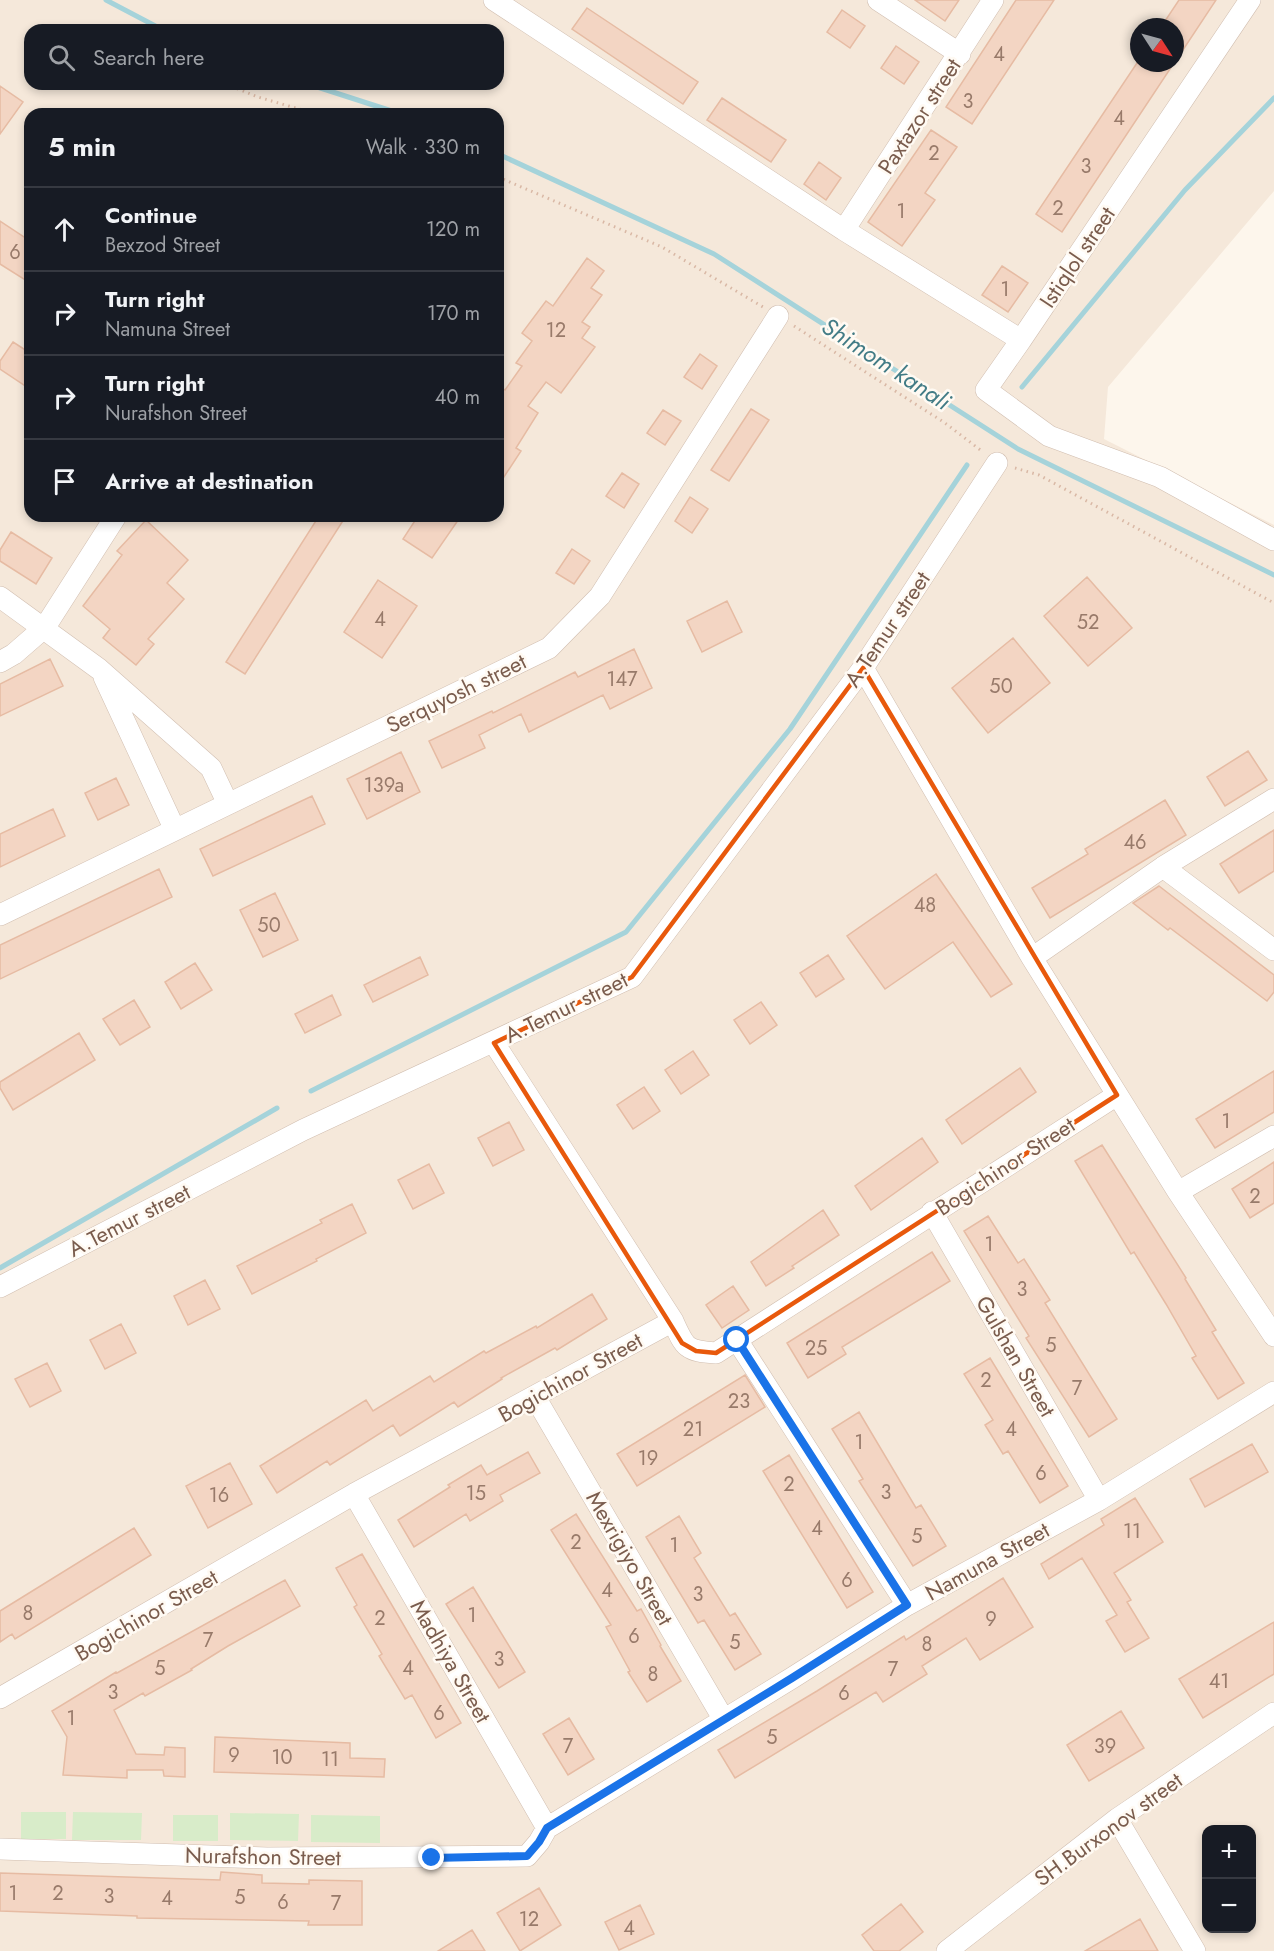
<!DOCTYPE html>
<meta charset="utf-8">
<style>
:root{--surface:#171b24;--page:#242831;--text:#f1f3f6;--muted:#9ea1a6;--line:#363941}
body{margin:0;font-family:Jost,sans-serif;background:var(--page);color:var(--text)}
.controls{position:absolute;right:18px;bottom:18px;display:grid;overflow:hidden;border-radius:12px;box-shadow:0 3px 9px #0003}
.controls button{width:54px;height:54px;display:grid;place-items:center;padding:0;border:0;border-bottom:2px solid var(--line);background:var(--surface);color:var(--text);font:30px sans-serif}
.compass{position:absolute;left:1130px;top:18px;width:54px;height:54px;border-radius:50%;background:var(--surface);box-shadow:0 3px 9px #0003;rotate:126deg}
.stop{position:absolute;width:18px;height:18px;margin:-14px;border:4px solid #1a73e8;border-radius:50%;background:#fff}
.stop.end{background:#1a73e8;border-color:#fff;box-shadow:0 2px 6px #0008}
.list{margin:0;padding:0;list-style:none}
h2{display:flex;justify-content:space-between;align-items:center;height:78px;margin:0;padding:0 24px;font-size:26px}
h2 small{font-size:20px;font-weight:400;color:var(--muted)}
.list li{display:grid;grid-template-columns:39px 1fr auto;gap:18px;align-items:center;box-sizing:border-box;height:84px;padding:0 24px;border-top:2px solid var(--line)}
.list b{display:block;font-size:22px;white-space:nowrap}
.list p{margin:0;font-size:20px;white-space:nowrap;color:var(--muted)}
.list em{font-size:20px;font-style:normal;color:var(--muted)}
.icon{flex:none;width:33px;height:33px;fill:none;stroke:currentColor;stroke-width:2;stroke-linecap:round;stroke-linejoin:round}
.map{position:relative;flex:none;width:1274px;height:1951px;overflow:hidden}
.search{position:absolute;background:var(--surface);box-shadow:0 3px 9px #0003;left:24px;top:24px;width:480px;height:66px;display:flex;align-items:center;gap:15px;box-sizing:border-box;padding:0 21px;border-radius:18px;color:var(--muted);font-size:22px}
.panel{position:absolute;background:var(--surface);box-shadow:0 3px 9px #0003;left:24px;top:108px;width:480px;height:414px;border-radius:18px}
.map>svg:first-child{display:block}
.residential{fill:#f5e8da;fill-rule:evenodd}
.green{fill:#d8ecc9}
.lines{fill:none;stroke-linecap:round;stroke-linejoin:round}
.stream{stroke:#a5d3da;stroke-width:5}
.building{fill:#f3d5c3;stroke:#e6bba3;stroke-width:1.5}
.minor-casing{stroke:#d1beb0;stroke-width:22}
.path{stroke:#d9b8a5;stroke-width:3;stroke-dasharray:1.5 4.5;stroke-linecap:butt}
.minor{stroke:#fff;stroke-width:21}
.route{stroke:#1a73e8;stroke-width:8}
.marked{fill:none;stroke:#e8590c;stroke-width:4.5;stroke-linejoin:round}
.labels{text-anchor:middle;stroke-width:5;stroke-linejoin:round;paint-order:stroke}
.number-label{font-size:20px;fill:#987a6a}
.street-label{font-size:22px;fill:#7a5c4d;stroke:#fffaf3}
.water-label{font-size:24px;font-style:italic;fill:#437c86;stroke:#fffaf3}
</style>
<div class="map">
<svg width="1274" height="1951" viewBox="0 0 1274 1951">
<rect width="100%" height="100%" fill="#fdf6ec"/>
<path class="residential" d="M 0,0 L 1274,0 L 1274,191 L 1108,387 L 1104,439 L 1274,525 L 1274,1951 L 0,1951 ZM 1139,27 L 1175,27 L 1175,63 L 1139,63 ZM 30,30 L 498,30 L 498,84 L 30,84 ZM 30,114 L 498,114 L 498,516 L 30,516 ZM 1206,1830 L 1252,1830 L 1252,1928 L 1206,1928 Z"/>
<path class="green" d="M 21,1812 L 66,1812 L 66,1839 L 21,1839 Z
M 73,1812 L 142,1813 L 141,1840 L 72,1840 Z
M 230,1813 L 299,1814 L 298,1841 L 230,1840 Z
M 173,1815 L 218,1815 L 218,1841 L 173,1841 Z
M 311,1815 L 380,1816 L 380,1843 L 311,1842 Z"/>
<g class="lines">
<path class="stream" d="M 106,0 L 163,30
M 308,84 L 401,114
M 498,154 L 714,254 L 1018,449 L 1274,575
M 1022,387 L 1185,190 L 1274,98
M 311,1091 L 626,932 L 790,729 L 967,465
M 0,1268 L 277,1108"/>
</g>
<path class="building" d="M 915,0 L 959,0 L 945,21 Z
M 1016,0 L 1054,0 L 972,124 L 946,107 Z
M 1179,0 L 1216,0 L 1175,62 L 1175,27 L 1161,27 Z
M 587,8 L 698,82 L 683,104 L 572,29 Z
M 842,10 L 865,26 L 850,48 L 827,32 Z
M 896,46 L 919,62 L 904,84 L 881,68 Z
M 1139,60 L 1139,63 L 1174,63 L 1062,232 L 1036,214 Z
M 0,86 L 23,102 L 0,134 Z
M 722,98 L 786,140 L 771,162 L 707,120 Z
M 931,130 L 957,147 L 925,193 L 935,200 L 902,246 L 868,222 Z
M 819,162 L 841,178 L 826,200 L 804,184 Z
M 0,221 L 30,241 L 30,283 L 0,264 Z
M 587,258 L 604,271 L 591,288 L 602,295 L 582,322 L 590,327 L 582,338 L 595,347 L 561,393 L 546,382 L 528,406 L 538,413 L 516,448 L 521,451 L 498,486 L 498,385 L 505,390 L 522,366 L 516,363 L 532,341 L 522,333 L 546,301 L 553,306 Z
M 1002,266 L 1028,283 L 1008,312 L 982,295 Z
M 13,342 L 30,353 L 30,389 L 0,369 L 0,361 Z
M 700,354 L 717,366 L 702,389 L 684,377 Z
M 751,409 L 769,420 L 729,481 L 711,470 Z
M 663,410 L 681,421 L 665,445 L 647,433 Z
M 622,473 L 639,484 L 624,508 L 606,496 Z
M 690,497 L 708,509 L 692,533 L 675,521 Z
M 319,516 L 346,516 L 245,674 L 226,662 Z
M 418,516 L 461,516 L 432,558 L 403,539 Z
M 146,520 L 188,560 L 167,583 L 184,599 L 148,639 L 154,644 L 136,665 L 103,638 L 110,629 L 83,606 L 122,555 L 117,551 Z
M 11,532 L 52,558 L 36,584 L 0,561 L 0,550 Z
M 572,549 L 590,561 L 574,584 L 556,573 Z
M 1087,577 L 1132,628 L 1088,666 L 1044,616 Z
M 378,580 L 417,606 L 382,658 L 344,632 Z
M 727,601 L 742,632 L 702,652 L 687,621 Z
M 1013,638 L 1050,683 L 988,733 L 952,688 Z
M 634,649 L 652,688 L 610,709 L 603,695 L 529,732 L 521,714 L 479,735 L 485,748 L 442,768 L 429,741 L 492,711 L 493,713 L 575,672 L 578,677 Z
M 50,659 L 63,686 L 0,716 L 0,684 Z
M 1248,751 L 1267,780 L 1225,806 L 1207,777 Z
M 401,752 L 420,792 L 367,819 L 347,779 Z
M 116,778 L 129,805 L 98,820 L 85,793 Z
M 312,796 L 325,824 L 213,876 L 200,849 Z
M 1165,800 L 1186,835 L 1050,918 L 1032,888 L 1088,854 L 1085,849 Z
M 53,809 L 65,836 L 0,867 L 0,834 Z
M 1274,830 L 1274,871 L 1239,893 L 1220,864 Z
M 159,869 L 172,897 L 0,979 L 0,945 Z
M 936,874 L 1012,984 L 991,997 L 953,942 L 885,989 L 847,936 Z
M 1159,886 L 1274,975 L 1274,992 L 1267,1001 L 1170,928 L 1168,930 L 1133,903 Z
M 275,893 L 298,940 L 263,957 L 240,910 Z
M 828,955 L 844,979 L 816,997 L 800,973 Z
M 420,957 L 428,975 L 373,1002 L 364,985 Z
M 195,963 L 212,990 L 181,1009 L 165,982 Z
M 332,995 L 341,1015 L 305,1033 L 295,1014 Z
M 134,1000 L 150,1027 L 120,1045 L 103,1019 Z
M 761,1002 L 777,1025 L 750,1044 L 734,1020 Z
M 79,1033 L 95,1060 L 13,1110 L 0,1088 L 0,1082 Z
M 693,1051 L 709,1075 L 681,1094 L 665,1070 Z
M 1020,1068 L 1036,1092 L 962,1144 L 946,1120 Z
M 1274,1071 L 1274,1112 L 1215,1148 L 1196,1119 Z
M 644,1087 L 660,1111 L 633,1129 L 617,1105 Z
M 509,1122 L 524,1150 L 493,1166 L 478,1138 Z
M 922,1138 L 938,1162 L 871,1210 L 855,1186 Z
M 1102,1145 L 1186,1278 L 1185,1279 L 1216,1330 L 1212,1332 L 1244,1383 L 1218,1399 L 1192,1358 L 1196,1356 L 1166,1304 L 1134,1252 L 1131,1254 L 1075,1161 Z
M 1274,1162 L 1274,1203 L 1250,1218 L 1232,1189 Z
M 429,1164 L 444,1193 L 413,1209 L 398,1180 Z
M 352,1204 L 366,1233 L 316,1259 L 317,1261 L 252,1294 L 237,1266 L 322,1223 L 320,1220 Z
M 823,1210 L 839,1235 L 792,1266 L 794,1268 L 766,1286 L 751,1262 Z
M 988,1216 L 1018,1263 L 1024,1259 L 1050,1300 L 1045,1303 L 1117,1419 L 1089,1437 L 1026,1338 L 1029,1336 L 964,1231 Z
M 932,1252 L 950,1281 L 842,1347 L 846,1354 L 808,1378 L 787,1343 Z
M 205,1280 L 220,1309 L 188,1325 L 174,1296 Z
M 733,1286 L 749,1310 L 722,1328 L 706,1305 Z
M 592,1294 L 607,1319 L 557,1350 L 555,1348 L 501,1378 L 502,1379 L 458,1407 L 454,1402 L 400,1436 L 393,1425 L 330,1465 L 327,1461 L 277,1493 L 260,1466 L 366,1400 L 373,1411 L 430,1376 L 434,1382 L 484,1351 L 486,1353 L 536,1326 L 537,1328 Z
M 121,1324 L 136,1353 L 105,1369 L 90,1340 Z
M 990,1358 L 1068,1486 L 1040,1503 L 1008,1451 L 1003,1454 L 985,1425 L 993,1420 L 964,1374 Z
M 47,1363 L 61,1391 L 30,1407 L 15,1379 Z
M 745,1375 L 765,1407 L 637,1486 L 617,1454 Z
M 859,1412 L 916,1508 L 921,1505 L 946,1546 L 913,1566 L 859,1481 L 863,1479 L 832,1429 Z
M 1252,1444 L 1268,1472 L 1205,1507 L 1190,1479 Z
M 528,1452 L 540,1473 L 500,1495 L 503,1501 L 470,1521 L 466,1514 L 414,1547 L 398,1520 L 450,1487 L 448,1485 L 481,1465 L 487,1475 Z
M 789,1455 L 873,1592 L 847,1608 L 763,1471 Z
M 230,1463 L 252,1504 L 208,1528 L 186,1486 Z
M 1135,1498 L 1163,1542 L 1114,1573 L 1131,1600 L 1127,1602 L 1149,1638 L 1125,1652 L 1106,1621 L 1117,1615 L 1082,1558 L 1049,1579 L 1041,1564 L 1104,1525 L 1101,1519 Z
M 576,1514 L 637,1611 L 641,1609 L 661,1645 L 660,1646 L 681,1681 L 647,1702 L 628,1672 L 630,1671 L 606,1627 L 611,1625 L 551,1530 Z
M 679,1516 L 701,1553 L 694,1558 L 730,1616 L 735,1613 L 761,1654 L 735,1670 L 704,1620 L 698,1623 L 646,1537 Z
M 134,1528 L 151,1555 L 15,1639 L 12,1634 L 0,1642 L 0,1611 Z
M 362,1554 L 461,1723 L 436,1738 L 412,1695 L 405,1699 L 379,1656 L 382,1654 L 354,1607 L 357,1605 L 336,1568 Z
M 1003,1578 L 1033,1627 L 980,1660 L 966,1638 L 922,1666 L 927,1674 L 883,1702 L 876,1692 L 735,1778 L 718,1750 L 817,1691 L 904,1636 L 906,1640 Z
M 285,1580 L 300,1606 L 228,1646 L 191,1669 L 192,1670 L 145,1696 L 143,1693 L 114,1710 L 136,1754 L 164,1755 L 165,1747 L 185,1748 L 185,1777 L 164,1776 L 163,1770 L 127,1770 L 127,1778 L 63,1775 L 67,1737 L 52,1711 L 116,1672 L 117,1673 Z
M 473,1587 L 525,1672 L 499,1688 L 446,1604 Z
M 1274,1622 L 1274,1674 L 1203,1718 L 1179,1679 Z
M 1121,1711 L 1144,1748 L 1089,1781 L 1067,1745 Z
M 569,1718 L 594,1759 L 568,1775 L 543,1734 Z
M 215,1737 L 350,1743 L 350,1758 L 385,1759 L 384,1777 L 214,1772 Z
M 221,1872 L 262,1875 L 262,1883 L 309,1884 L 309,1880 L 362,1881 L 362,1925 L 308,1925 L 309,1921 L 137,1918 L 137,1916 L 0,1911 L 0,1873 L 220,1880 Z
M 539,1888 L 561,1925 L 520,1951 L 497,1913 Z
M 901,1904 L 923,1932 L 899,1951 L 874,1951 L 862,1935 Z
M 640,1905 L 654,1934 L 619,1950 L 605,1922 Z
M 1140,1919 L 1158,1951 L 1085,1951 Z
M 472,1930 L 485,1951 L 438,1951 Z"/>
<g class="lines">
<g class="minor-casing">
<path id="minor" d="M 494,0 L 844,230 L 1021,340 L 1250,0
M 878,0 L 960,54
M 844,230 L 993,0
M 1021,340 L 986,390 L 1049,436 L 1160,477 L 1274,540
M 0,597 L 99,669 L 211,768 L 228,804
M 0,662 L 14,654 L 45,627 L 116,516
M 863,668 L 1032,958 L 1178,1192 L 1274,1336
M 104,677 L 175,830
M 1163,867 L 1274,950
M 0,915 L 549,648 L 600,596 L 778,316
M 1032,958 L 1163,867 L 1274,799
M 494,1043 L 673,1321
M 1178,1192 L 1274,1136
M 932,1212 L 1099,1500
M 0,1287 L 303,1130 L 632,977 L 863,668 L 997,463
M 737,1340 L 907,1605
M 535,1397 L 724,1720
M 354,1494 L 547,1828
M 0,1698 L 354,1494 L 673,1321 C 685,1348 686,1351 716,1353 L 1117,1095
M 1117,1819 L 1195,1951
M 0,1849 L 267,1858 L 527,1856 L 539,1842 L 547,1828 L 792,1678 L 907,1605 L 1099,1500 L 1274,1392
M 947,1951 L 1117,1819 L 1274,1713"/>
</g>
<path class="path" d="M 226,84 L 258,97 L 316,114
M 498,177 L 662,247 L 763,307
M 794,326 L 945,423 L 983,452
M 1015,468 L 1039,475 L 1274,603"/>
<use href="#minor" class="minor"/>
</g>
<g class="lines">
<path class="route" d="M 432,1858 L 527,1856 L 539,1842 L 547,1828 L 792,1678 L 907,1605 L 737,1340"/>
</g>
<path class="marked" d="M 863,668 L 1117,1095 L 716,1353 L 696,1351 L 682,1343 L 494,1043 L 632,977 Z"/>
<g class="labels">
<g class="number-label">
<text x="999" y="61">4</text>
<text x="968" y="108">3</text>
<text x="1119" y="125">4</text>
<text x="934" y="160">2</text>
<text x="1086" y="173">3</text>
<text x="1058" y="215">2</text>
<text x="901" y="218">1</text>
<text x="15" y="259">6</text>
<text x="1005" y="296">1</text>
<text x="556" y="337">12</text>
<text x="380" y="626">4</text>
<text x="1088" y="629">52</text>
<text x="622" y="686">147</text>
<text x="1001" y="693">50</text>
<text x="384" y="792">139a</text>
<text x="1135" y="849">46</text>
<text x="925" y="912">48</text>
<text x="269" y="932">50</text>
<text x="1226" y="1128">1</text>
<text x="1255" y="1203">2</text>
<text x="989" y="1251">1</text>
<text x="1022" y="1296">3</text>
<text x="1051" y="1352">5</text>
<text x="816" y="1355">25</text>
<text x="986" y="1387">2</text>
<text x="1077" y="1395">7</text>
<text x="739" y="1408">23</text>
<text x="693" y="1436">21</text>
<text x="1011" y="1436">4</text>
<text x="859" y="1449">1</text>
<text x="648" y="1465">19</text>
<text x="1041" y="1480">6</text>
<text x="789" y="1491">2</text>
<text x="886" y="1499">3</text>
<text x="476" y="1500">15</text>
<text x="219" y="1502">16</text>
<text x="817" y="1535">4</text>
<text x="1132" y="1538">11</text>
<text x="917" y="1543">5</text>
<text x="576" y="1549">2</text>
<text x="674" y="1552">1</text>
<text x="847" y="1587">6</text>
<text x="607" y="1597">4</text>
<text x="698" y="1601">3</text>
<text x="28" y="1620">8</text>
<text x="472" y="1622">1</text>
<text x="380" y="1625">2</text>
<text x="991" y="1626">9</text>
<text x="634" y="1643">6</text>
<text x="208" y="1647">7</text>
<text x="735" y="1649">5</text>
<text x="927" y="1651">8</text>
<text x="499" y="1666">3</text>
<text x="160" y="1675">5</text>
<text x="408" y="1675">4</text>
<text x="893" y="1676">7</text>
<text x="653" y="1681">8</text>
<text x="1219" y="1688">41</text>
<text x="113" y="1699">3</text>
<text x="844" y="1700">6</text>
<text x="439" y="1720">6</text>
<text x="71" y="1725">1</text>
<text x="772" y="1744">5</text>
<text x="568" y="1753">7</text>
<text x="1105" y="1753">39</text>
<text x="234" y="1762">9</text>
<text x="282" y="1764">10</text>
<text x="330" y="1766">11</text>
<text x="13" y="1900">1</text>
<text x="58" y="1900">2</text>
<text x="109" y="1903">3</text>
<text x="240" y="1904">5</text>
<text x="167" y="1905">4</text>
<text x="283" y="1909">6</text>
<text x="336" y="1910">7</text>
<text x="529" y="1926">12</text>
<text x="629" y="1935">4</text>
</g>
<g class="street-label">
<text transform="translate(919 116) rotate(-57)" y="8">Paxtazor street</text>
<text transform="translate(1077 257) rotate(-56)" y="8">Istiqlol street</text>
<text transform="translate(887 629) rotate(-56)" y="8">A.Temur street</text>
<text transform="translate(456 693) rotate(-26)" y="8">Serquyosh street</text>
<text transform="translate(566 1007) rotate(-26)" y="8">A.Temur street</text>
<text transform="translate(1005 1166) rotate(-33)" y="8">Bogichinor Street</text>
<text transform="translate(129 1220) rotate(-27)" y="8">A.Temur street</text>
<text transform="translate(1016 1356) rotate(60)" y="8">Gulshan Street</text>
<text transform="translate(570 1377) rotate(-29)" y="8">Bogichinor Street</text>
<text transform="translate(630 1558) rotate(60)" y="8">Mexrigiyo Street</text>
<text transform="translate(987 1561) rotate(-29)" y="8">Namuna Street</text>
<text transform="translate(146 1615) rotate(-30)" y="8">Bogichinor Street</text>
<text transform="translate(451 1661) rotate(60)" y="8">Madhiya Street</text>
<text transform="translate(1108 1829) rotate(-36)" y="8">SH.Burxonov street</text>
<text transform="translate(263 1856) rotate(1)" y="8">Nurafshon Street</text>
</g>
<g class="water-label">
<text transform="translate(886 364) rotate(33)" y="8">Shimom kanali</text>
</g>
</g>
</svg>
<div class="controls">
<button>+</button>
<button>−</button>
</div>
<svg class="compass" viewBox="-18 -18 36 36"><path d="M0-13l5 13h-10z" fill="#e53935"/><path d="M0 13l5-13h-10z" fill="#9ea1a6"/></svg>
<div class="stop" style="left:737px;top:1340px"></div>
<div class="stop end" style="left:432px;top:1858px"></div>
<div class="search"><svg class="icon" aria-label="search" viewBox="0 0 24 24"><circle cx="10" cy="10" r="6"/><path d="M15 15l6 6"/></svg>Search here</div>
<section class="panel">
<h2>5 min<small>Walk · 330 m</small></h2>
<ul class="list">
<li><svg class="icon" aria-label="ahead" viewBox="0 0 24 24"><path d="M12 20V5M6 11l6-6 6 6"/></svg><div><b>Continue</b><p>Bexzod Street</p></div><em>120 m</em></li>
<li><svg class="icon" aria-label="right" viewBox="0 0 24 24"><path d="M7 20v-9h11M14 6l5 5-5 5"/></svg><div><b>Turn right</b><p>Namuna Street</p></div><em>170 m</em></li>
<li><svg class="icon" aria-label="right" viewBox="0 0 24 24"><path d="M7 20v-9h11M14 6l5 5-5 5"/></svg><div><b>Turn right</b><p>Nurafshon Street</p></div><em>40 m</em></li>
<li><svg class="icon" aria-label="arrive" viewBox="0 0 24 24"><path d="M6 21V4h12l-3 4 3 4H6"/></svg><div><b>Arrive at destination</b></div></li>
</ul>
</section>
</div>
